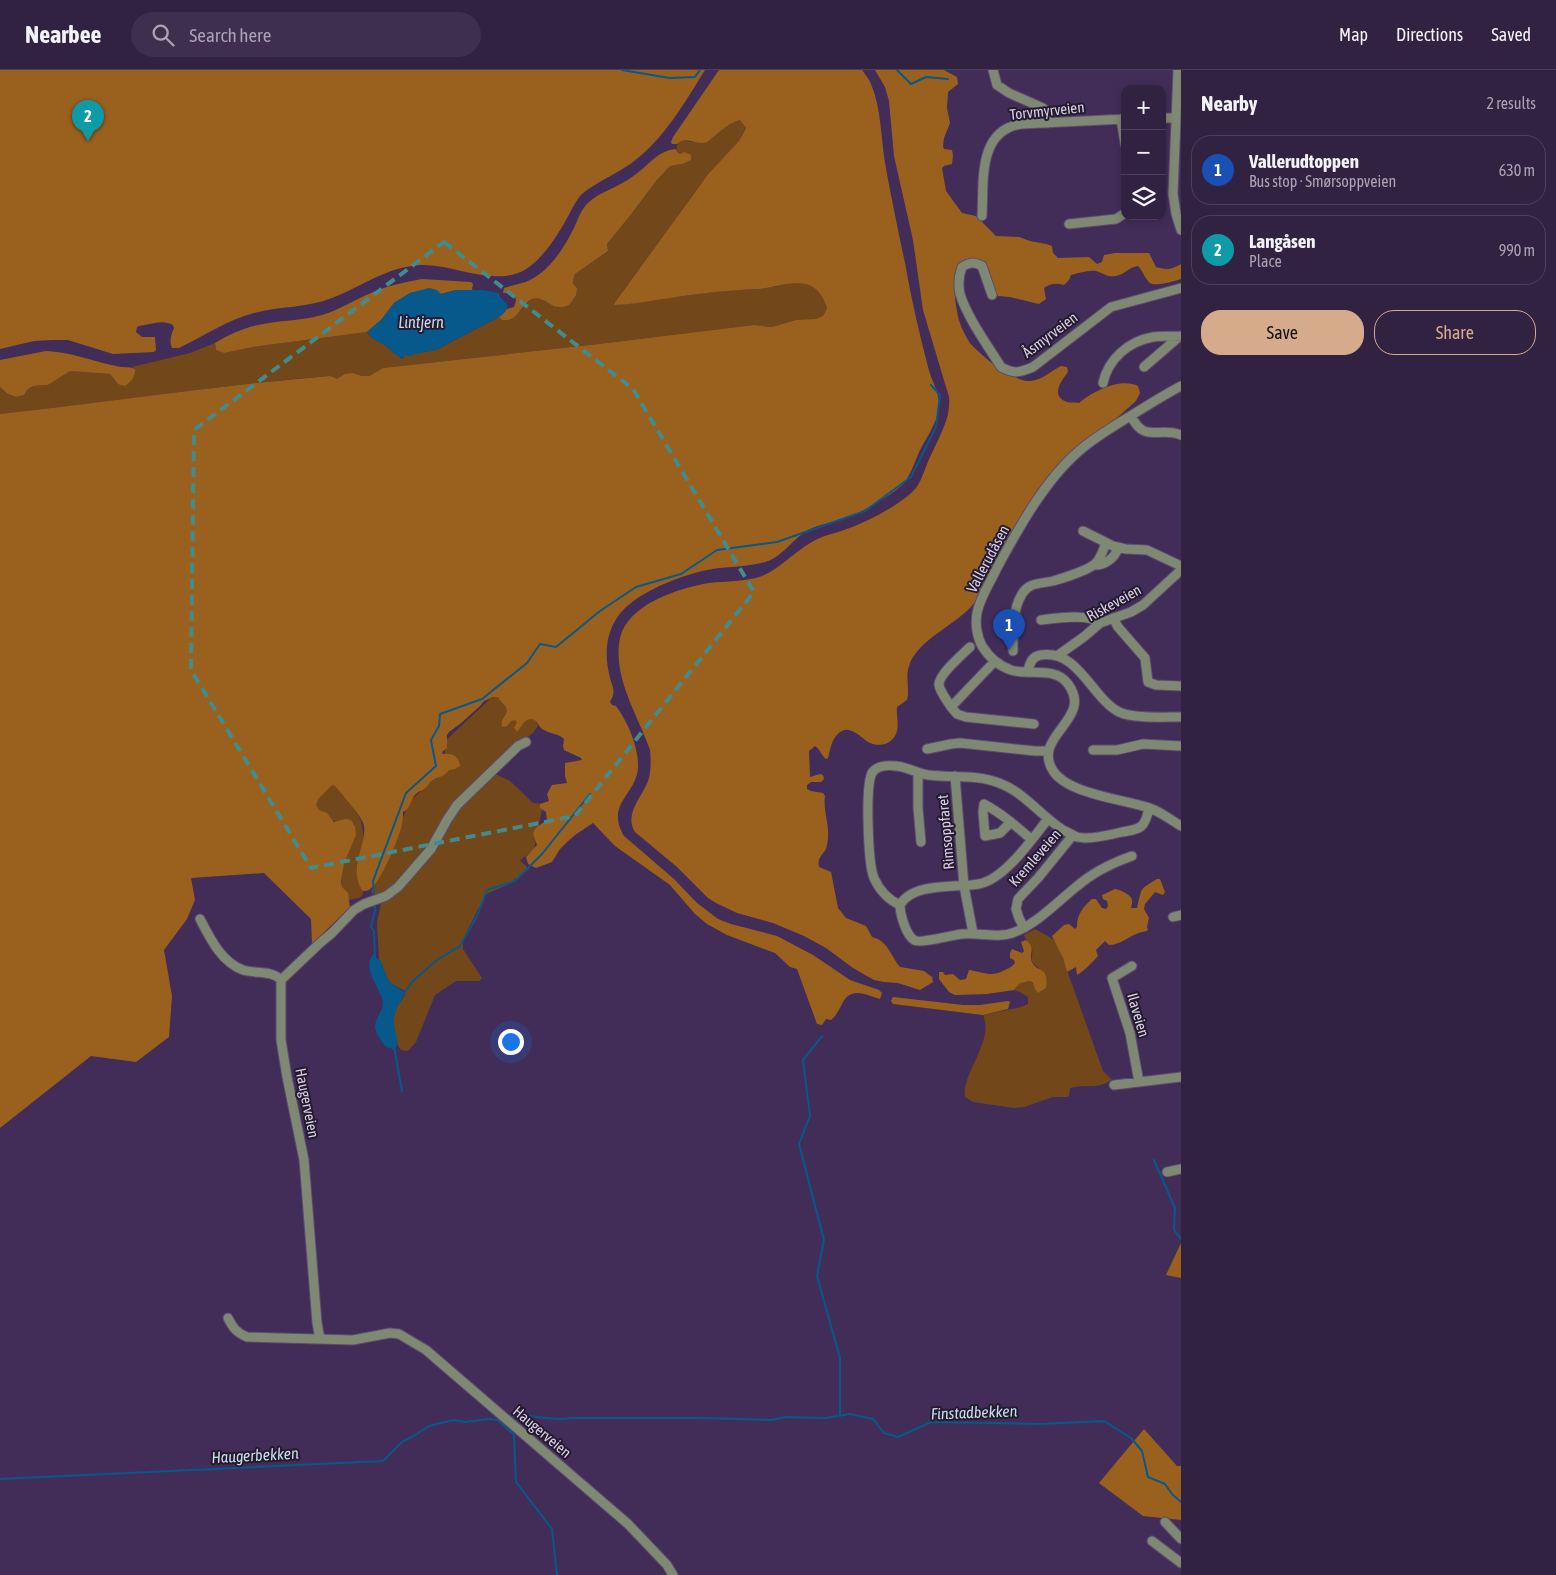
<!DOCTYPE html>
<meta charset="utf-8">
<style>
:root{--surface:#322242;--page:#3d2f4d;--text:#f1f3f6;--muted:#a8a4b2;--line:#4d3f5b;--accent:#d6ab8b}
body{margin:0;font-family:"Asap Condensed",sans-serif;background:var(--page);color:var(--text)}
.controls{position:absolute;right:15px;top:15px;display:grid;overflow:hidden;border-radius:10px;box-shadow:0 2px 8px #0003}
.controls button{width:45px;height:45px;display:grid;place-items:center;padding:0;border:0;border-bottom:1px solid var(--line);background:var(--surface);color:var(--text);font:25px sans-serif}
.you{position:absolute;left:510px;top:971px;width:18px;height:18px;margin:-12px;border:4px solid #fff;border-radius:50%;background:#1a73e8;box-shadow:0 0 0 8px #1a73e833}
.badge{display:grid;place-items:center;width:32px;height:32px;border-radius:50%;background:var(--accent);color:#fff;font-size:16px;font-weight:700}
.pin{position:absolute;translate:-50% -41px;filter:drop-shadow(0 1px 2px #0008)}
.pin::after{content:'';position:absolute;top:26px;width:18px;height:15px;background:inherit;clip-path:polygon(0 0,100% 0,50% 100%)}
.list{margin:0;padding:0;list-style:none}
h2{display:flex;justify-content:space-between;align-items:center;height:65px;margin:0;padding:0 20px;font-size:21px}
h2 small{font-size:16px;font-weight:400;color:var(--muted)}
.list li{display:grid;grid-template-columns:32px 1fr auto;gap:15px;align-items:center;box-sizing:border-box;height:70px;margin:0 10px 10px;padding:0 10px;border:1px solid var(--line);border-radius:20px}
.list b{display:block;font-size:19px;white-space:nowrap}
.list p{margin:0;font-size:16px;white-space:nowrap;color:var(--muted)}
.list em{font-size:16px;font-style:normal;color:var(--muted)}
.actions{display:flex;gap:10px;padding:15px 20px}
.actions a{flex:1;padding:11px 0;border:1px solid var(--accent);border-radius:20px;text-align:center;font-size:18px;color:var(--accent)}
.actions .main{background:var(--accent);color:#111}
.icon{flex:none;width:28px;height:28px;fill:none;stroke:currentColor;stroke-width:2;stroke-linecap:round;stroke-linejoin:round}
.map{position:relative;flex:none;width:1181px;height:1505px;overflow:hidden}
header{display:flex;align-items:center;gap:30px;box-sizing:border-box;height:70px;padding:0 25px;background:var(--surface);border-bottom:1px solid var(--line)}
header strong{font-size:24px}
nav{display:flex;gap:28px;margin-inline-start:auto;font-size:18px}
.search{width:350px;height:45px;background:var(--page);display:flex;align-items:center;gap:12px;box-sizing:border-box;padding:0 18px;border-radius:28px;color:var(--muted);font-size:19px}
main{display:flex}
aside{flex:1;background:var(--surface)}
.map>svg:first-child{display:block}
.green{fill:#72481a}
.forest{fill:#9a611e}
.water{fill:#07588b}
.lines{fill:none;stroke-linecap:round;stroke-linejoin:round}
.stream{stroke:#07588b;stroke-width:2}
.minor-casing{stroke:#5d4a72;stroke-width:11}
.minor{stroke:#7f8872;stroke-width:9}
.marked{fill:none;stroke:#428c8d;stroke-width:4;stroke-dasharray:10 6;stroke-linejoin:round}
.labels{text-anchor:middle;stroke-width:4;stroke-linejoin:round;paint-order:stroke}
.street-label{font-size:15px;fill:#dacee9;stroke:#241b2e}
.water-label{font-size:16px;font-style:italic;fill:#c9ddef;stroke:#241b2e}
</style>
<header>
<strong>Nearbee</strong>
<div class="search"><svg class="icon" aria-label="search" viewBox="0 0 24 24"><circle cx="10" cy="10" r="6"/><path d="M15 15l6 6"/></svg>Search here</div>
<nav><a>Map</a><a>Directions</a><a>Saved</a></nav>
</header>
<main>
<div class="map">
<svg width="1181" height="1505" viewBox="0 0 1181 1505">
<rect width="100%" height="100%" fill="#422d58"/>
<path class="green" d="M 740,50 L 746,57 L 739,71 L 709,103 L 616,231 L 619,235 C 666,229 712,220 759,219 C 776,218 793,210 809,215 C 819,219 824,229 827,238 L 823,246 L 816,250 L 796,250 L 772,257 L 754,255 L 599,274 L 383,298 L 369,306 L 362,306 L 353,303 L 337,310 L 329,306 C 219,315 110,332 0,344 L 0,317 L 8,324 L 16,327 L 24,325 L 28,319 L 33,316 L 48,315 L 70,301 L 110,304 L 118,314 L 135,299 L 132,297 L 190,283 L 215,273 L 216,280 L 224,283 L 253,277 L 367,262 C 372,270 380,270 386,276 C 392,280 396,285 402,289 L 405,285 L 436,280 L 499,247 L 502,250 C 521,253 523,228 537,228 C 544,229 552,235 559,238 L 574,215 L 572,208 L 575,204 L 608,181 L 607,174 L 629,147 L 656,111 L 670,96 L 682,94 L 681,84 L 678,83 C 676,77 676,75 680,70 C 685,70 691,73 696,71 C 712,66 725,54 740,50 Z
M 499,626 L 534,647 L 538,656 L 533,663 L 516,676 L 493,703 L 510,711 L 533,733 L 543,734 L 534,780 L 520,790 L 529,799 L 507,815 L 486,824 L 463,869 L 463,879 L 482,908 L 479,911 L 456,911 L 435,925 L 416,972 L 408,981 L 401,980 L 394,969 L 391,946 L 405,925 L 405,921 L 389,912 L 379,889 L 377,852 L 381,833 L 371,822 L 410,731 L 433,710 L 447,701 L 444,672 L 491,628 Z
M 325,713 L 339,714 L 361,750 L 364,769 L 364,819 L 362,826 L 359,828 L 349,830 C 335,815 345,804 343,788 C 342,776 339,763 337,752 L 316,743 L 307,736 Z
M 1035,859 L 1053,869 L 1059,878 L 1103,1001 L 1112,1010 C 1093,1021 1087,1013 1070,1018 L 1069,1026 L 1067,1027 L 1053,1027 L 1024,1037 L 1014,1038 L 973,1032 L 965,1027 C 961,1004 995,970 983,945 L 1021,937 L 1028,934 L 1028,927 L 1020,922 L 1014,920 L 1020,913 L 1030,911 L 1033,913 L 1035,919 L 1039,898 C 1025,888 1036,886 1031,876 C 1029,872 1026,870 1024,865 Z"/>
<path class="forest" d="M 0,0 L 705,0 C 685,32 664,69 633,92 C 619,103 594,113 582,124 C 575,131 571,142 566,150 C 556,168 538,196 518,203 C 487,214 452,194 421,195 C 386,197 363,216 332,228 C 307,238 280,236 254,243 C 227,250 204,266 179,278 L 172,278 C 169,271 171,265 174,258 L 173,255 C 164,249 150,254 139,256 L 137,257 L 136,262 L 142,267 L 155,267 L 156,280 L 154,282 L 113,284 L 68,270 L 52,270 L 34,271 L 0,279 Z
M 719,0 L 862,0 C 865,4 869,9 871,14 C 881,37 881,68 885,93 C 891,127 898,160 905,193 C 911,228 919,262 928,297 C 931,310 940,323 939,337 C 937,353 927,367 920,380 C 915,391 911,405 903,414 C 894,424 862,442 849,447 C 835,453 818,453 805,462 C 791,471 781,488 765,492 C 744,498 722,496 702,501 C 675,508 629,525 615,551 C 605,568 605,589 610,608 C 611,613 615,620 613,625 C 613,627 611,629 610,632 L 612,635 L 616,636 C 628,652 639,678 638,698 C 636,725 605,734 624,766 L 674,809 L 697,833 L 718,849 L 731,854 L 777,866 L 813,885 L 850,910 L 879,920 L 882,923 L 880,929 C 863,924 850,916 841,936 C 838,941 836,946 831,950 L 826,949 L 822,955 L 817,954 L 797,899 L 790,897 L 775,883 L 727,865 L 707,854 L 695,844 L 670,815 L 615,776 L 593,753 L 575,765 L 567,772 L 560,779 L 552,792 L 536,798 L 528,794 L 526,787 L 537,775 C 536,772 535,769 534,767 C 531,758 542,754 547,750 L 546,742 L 540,738 L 540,734 L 549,731 L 547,724 L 552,715 L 567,713 L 565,706 L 565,693 L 582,690 L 581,688 L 564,680 L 563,676 L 564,669 C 558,663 549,664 542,659 C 538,656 537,649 531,649 C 524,649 521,658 517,662 L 514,658 L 517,652 L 515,650 L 511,651 L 507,656 L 502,657 C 500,649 506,647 507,641 C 507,635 500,632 498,627 L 493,627 L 484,631 L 480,636 L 460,654 L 449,662 L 447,665 L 447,678 L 442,682 L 443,684 C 452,683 459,686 460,696 L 455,699 L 449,700 C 442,709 440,705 433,710 C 429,712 428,717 424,719 C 422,721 419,721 417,723 C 410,728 412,738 403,742 C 403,746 403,750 402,754 C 400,766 380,814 370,819 C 368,821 365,821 363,821 C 346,797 370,771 363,753 C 361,746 341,723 335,716 L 332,715 L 318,729 L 316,735 L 319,740 L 327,743 L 334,752 L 345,749 L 351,750 L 355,757 L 356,765 L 344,793 L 341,812 L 342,817 L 348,823 L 350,837 L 312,874 L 311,849 L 264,803 L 191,808 L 195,830 L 187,849 L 164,880 L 172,926 L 169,967 L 136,992 L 91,986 L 0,1058 L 0,344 C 110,332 219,315 330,306 L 337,309 L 345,304 L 353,303 L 362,306 L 369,306 L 383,298 L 599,274 L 754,255 L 772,257 L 796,250 L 816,249 L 823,246 L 827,238 C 824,229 819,219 809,215 C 792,210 775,218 759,219 C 725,220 690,225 656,230 C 642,232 628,235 614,235 L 616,231 L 709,103 L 739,71 L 746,58 L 740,50 C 729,53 722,60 713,67 C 711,68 709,71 707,72 C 696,76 685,65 677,74 L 672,74 L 671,72 L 673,67 Z
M 875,0 L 944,0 L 957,7 L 958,14 L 948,22 L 947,38 L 950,53 L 944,68 L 943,76 L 944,79 L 952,80 L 953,85 L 952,94 L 944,96 L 942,98 L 946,121 L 962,143 L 976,146 L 996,166 L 1019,167 L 1030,171 L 1046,174 L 1052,176 L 1053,183 L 1058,188 L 1089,187 L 1097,194 L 1102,192 L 1104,185 L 1115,183 L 1149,183 L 1156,197 C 1167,200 1171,200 1181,194 L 1181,209 C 1175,211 1155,217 1150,213 C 1145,209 1143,201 1138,196 C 1129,197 1124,205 1116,206 C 1108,208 1103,203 1096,201 C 1088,200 1079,203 1071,205 L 1069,210 L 1064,215 C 1056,213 1051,213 1044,218 L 1046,229 L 1039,234 L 1010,227 L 998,226 L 996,223 L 986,194 C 970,181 957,192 955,210 C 954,220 955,231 957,241 C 958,251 964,264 970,273 C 976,280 994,296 1002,300 C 1010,305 1022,312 1031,311 C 1042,310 1051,301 1061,296 L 1067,297 L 1068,302 C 1061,311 1050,326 1067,332 C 1070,333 1075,332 1079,333 C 1093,321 1121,307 1138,316 L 1140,323 L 1136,331 L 1118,347 L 1085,370 L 1067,386 L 1053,403 L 1019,449 L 975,532 C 959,554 917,569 909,596 C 905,607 910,619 907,630 L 897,637 C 896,645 899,653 897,661 C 894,672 884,677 873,674 C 862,672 850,649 836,666 C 831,672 830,681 828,688 L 826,689 C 821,685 820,679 815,676 L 809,681 L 810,707 L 820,704 L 823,705 L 824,709 L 821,712 L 811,712 L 807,715 L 807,719 L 811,721 L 823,723 L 825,726 C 823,740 829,752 828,767 C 828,770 827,776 826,779 C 822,786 817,788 819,797 L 831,802 L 838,838 L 846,848 L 866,856 L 872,867 C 888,871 891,886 900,897 L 924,901 L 932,907 L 933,912 L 920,920 L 898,913 L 884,912 L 874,910 L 853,898 L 826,878 L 804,866 L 773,853 L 737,843 L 716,833 L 708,828 L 677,797 L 635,762 C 623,743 644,726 649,708 C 651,699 651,690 650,680 C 638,645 612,607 620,568 C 628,534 679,518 709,513 C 726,511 746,512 762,506 C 781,498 794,482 812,472 C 821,466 833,464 844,460 C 865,453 901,435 916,418 C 922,411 927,391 933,381 C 941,363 951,347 949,327 L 923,240 L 913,170 L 894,86 L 889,31 L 885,17 Z
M 676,79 L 678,83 L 681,84 L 684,82 L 691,85 L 691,90 L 682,94 L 670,96 L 656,111 L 629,147 L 607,174 L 608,181 L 575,204 C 572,210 572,214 577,218 L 576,225 L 569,235 C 566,236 561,238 558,237 C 550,236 541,225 532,229 C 520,235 518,253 502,250 L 499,247 L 507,239 L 514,237 L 516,231 L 515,225 L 512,223 L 503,223 L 504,218 C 512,215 522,214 530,210 C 550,200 564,178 574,158 C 578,149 581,139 589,132 C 601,121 619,117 632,107 C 648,97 656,81 676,79 Z
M 422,209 L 471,212 L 473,214 L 472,220 L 456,220 L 441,224 L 428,219 L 410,223 L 394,233 L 382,249 L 367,262 L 253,277 L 224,283 L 216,280 L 215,273 C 228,265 243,258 258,255 C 279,250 301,251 322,245 C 339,240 354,230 371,223 C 387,216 405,212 422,209 Z
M 46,281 C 70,282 92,291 116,296 C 122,298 129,296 135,299 C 135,307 132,311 125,316 L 118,314 L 110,304 L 70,301 L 48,315 L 33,316 L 28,319 L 24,325 L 16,327 L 8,324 L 0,317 L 0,290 Z
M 1157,809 L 1160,809 L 1165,822 L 1163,825 L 1155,822 L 1145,834 L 1144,839 L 1149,848 L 1147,857 L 1148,860 C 1145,862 1140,862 1136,864 C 1127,868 1119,875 1109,875 L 1105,871 L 1096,880 L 1098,886 C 1093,892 1083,902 1077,905 L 1076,897 L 1067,902 L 1063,888 L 1052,866 L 1064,855 L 1069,854 L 1075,859 L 1077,857 C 1077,844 1083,837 1092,829 L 1096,829 L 1102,838 L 1106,839 L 1108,836 L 1107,831 L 1103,829 L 1102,825 L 1115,819 C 1120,820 1131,824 1132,830 C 1133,833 1131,836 1131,838 L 1137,838 C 1142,817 1139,820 1157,809 Z
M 1026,870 C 1037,879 1028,882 1032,892 C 1038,904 1049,895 1046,918 L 1038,923 L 1035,919 L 1033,913 L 1030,911 L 1020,913 L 1014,920 L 987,924 L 955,925 L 949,922 L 939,909 L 939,902 L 943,902 L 945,905 L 953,904 L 960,910 L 966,909 L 969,900 C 984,902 990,908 1005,900 C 1009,898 1012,897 1015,893 L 1014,890 L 1010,888 L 1010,883 L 1012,879 L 1022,883 L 1024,881 L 1021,872 Z
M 893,927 L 963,935 L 980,935 L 1008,931 L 1010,932 L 1008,939 L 983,945 L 893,934 L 891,931 Z
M 1181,1173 L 1181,1208 L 1166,1205 Z
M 1144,1359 L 1177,1396 L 1181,1396 L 1181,1450 L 1143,1446 L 1099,1413 Z"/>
<path class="water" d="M 429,218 L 437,220 L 441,224 L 456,220 L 483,220 L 499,223 L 500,227 L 507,234 C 508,240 504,244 499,247 L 436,280 L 415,284 L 411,286 L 405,285 L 404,289 L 394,284 L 385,275 L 374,270 L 367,262 L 382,249 L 394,233 L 410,223 Z
M 374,884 L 376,888 L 381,891 C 387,908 386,911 403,921 L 404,925 C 392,947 392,948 398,972 L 395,979 C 389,979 385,977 382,972 C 379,968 376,963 375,958 C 374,948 386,939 382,928 C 378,915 361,896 374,884 Z"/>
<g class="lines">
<path class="stream" d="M 622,0 L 670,8 L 695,7 L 700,0
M 897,0 L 911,14 L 926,7 L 948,9
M 374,824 L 373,811 L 406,723 L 436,696 L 431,670 L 439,656 L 440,644 L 482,629 L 527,593 L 540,574 L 556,577 L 600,541 L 636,517 L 681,504 L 717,480 L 777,472 L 865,441 L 911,407 L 936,357 L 940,325 L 931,315
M 375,836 L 375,840 L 371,857 L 374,861 L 375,887
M 403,925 L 412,912 L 437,890 L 460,876 L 477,846 L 487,820 L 515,811 L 542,784 L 590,724
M 822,966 L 803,990 L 810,1046 L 799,1074 L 824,1170 L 817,1206 L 840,1288 L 840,1345
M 394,977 L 402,1021
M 1154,1090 L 1175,1138 L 1174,1160 L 1181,1169
M 511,1347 C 531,1343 551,1352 571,1348 L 701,1348 L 772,1350 L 785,1347 L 826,1348 L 850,1344 L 873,1349 L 884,1363 L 898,1367 L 931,1352 L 1041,1354 L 1104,1351 L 1131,1368 L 1142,1381 L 1148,1407 L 1165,1414 L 1172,1424 L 1181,1432
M 499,1351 L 514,1365 L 516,1412 L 552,1459 L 557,1505
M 0,1409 L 383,1391 L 403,1371 L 412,1367 L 429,1356 L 453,1350 L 466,1352 L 488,1349 L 499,1350"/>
<g class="minor-casing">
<path id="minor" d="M 993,0 L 997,15 L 1009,23 L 1043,38 L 1047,43 L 1048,53
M 1178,0 L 1173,124 L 1176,144 L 1181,160
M 1162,48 L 1176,48
M 1121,49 L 1125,74
M 982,146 C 984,112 977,60 1022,54 L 1125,49
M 1069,154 L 1116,149 L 1125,143
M 992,225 L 982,196 C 974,192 970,192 962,197 C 959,205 958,215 960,224 C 967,247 988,276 1001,297 C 1014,304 1019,303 1033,297 L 1111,237 L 1181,218
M 1144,297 L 1180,266
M 1103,313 C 1108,289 1129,271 1153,267 C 1162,266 1172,266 1181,266
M 1181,316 C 1164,325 1148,335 1132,345 C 1114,356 1095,367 1079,381 C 1045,410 1018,459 997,498 C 990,513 980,527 977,543 C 975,554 977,567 982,576 C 989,587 999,596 1011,600 C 1029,606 1055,596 1068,614 C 1094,649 1033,665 1052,699 C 1066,725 1126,729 1152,739 C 1162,743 1171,750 1181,756
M 1131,346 C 1145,374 1158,356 1181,365
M 1083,461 L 1113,476 L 1126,479 L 1147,480 L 1181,496
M 1094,495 C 1104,496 1115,488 1118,478
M 1113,548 L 1118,557 L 1145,588 L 1148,612 L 1156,615 L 1181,616
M 1041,550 C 1056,548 1089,543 1100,553
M 1013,581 C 1013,563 1012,540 1022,524 C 1029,512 1041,514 1053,511 C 1063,508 1088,501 1096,493 C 1101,488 1103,480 1106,473
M 1057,586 L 1085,566 L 1100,553 L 1131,542 L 1143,535 L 1181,500
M 995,591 L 951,637 L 957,644 L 966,647 L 1034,654
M 1028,602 C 1029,594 1032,586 1041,585 C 1078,579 1092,628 1119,642 C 1133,649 1165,647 1181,647
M 951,637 C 947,630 940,622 939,615 C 938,605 963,584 970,577
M 927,679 L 951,674 L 960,673 L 1035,681 L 1048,681
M 1093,680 L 1117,680 L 1143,674 L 1181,676
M 918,703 L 918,738 L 921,772
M 955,706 L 964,816 L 973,863
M 1011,752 L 1000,763 L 985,766 L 983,742 L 984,734 C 1001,743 1016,756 1031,769
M 900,835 C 889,830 879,820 874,808 C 868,794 865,716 872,703 C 877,695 887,695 896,696 C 907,697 917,703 928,705 C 952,708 977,704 999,713 C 1024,722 1041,746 1063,760 C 1068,762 1072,765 1077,767 C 1088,770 1110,765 1122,762 C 1141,759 1145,758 1149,738
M 900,835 C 900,844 906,865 914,870 C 920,874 952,865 962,864 C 979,862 999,869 1015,862 C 1039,852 1056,833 1076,817 C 1092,803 1112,793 1132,786
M 900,835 C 913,812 956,818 979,814 C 1005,809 1032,769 1048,749
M 1173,847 L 1181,845
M 200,849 C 210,868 221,892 243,900 C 256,904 272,900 281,910 L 281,970 L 287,1007 L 304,1090 L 317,1253 L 320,1269
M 1024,858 L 1019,848 L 1016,839 L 1018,829 L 1038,808 L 1073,765
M 1132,896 L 1112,908 L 1130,963 L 1139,1012
M 281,910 L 320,873 L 332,863 L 354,840 L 364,834 L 386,826 L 398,817 L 431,779 L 447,750 L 457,735 L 518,676 L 526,672
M 1114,1015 L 1181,1007
M 1167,1102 L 1181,1099
M 228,1248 C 233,1258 237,1263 247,1267 L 353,1270 L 390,1263 L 399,1264 L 426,1280 L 628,1454 L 667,1495 L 673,1505
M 1165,1452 L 1181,1469
M 1152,1471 L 1181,1493"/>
</g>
<use href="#minor" class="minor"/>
</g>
<path class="marked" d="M 444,172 L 633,319 L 754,522 L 575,746 L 311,798 L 191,600 L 194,360 Z"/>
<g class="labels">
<g class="street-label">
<text transform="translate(1047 41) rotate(-6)" y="5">Torvmyrveien</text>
<text transform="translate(1050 265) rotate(-37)" y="5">Åsmyrveien</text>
<text transform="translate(988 489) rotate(-62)" y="5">Vallerudåsen</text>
<text transform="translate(1114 533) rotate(-29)" y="5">Riskeveien</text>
<text transform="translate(946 762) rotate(-95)" y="5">Rimsoppfaret</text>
<text transform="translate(1035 788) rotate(-49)" y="5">Kremleveien</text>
<text transform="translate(1138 945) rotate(74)" y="5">Ilaveien</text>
<text transform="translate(307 1033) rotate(79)" y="5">Haugerveien</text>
<text transform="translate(542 1362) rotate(40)" y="5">Haugerveien</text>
</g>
<g class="water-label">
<text x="421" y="258">Lintjern</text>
<text transform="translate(974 1342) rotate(-2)" y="6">Finstadbekken</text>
<text transform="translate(255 1385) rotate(-3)" y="6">Haugerbekken</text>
</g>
</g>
</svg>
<div class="controls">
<button>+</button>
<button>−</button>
<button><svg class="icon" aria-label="layers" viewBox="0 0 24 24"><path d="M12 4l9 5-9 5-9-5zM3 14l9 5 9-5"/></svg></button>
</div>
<div class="you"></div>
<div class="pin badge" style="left:1009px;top:580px;background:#1a4fb4">1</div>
<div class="pin badge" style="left:88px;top:71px;background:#0f9aa8">2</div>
</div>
<aside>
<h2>Nearby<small>2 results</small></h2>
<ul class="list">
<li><span class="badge" style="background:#1a4fb4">1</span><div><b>Vallerudtoppen</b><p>Bus stop · Smørsoppveien</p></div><em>630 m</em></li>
<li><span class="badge" style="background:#0f9aa8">2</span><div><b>Langåsen</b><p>Place</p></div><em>990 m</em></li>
</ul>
<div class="actions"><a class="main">Save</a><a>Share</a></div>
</aside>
</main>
